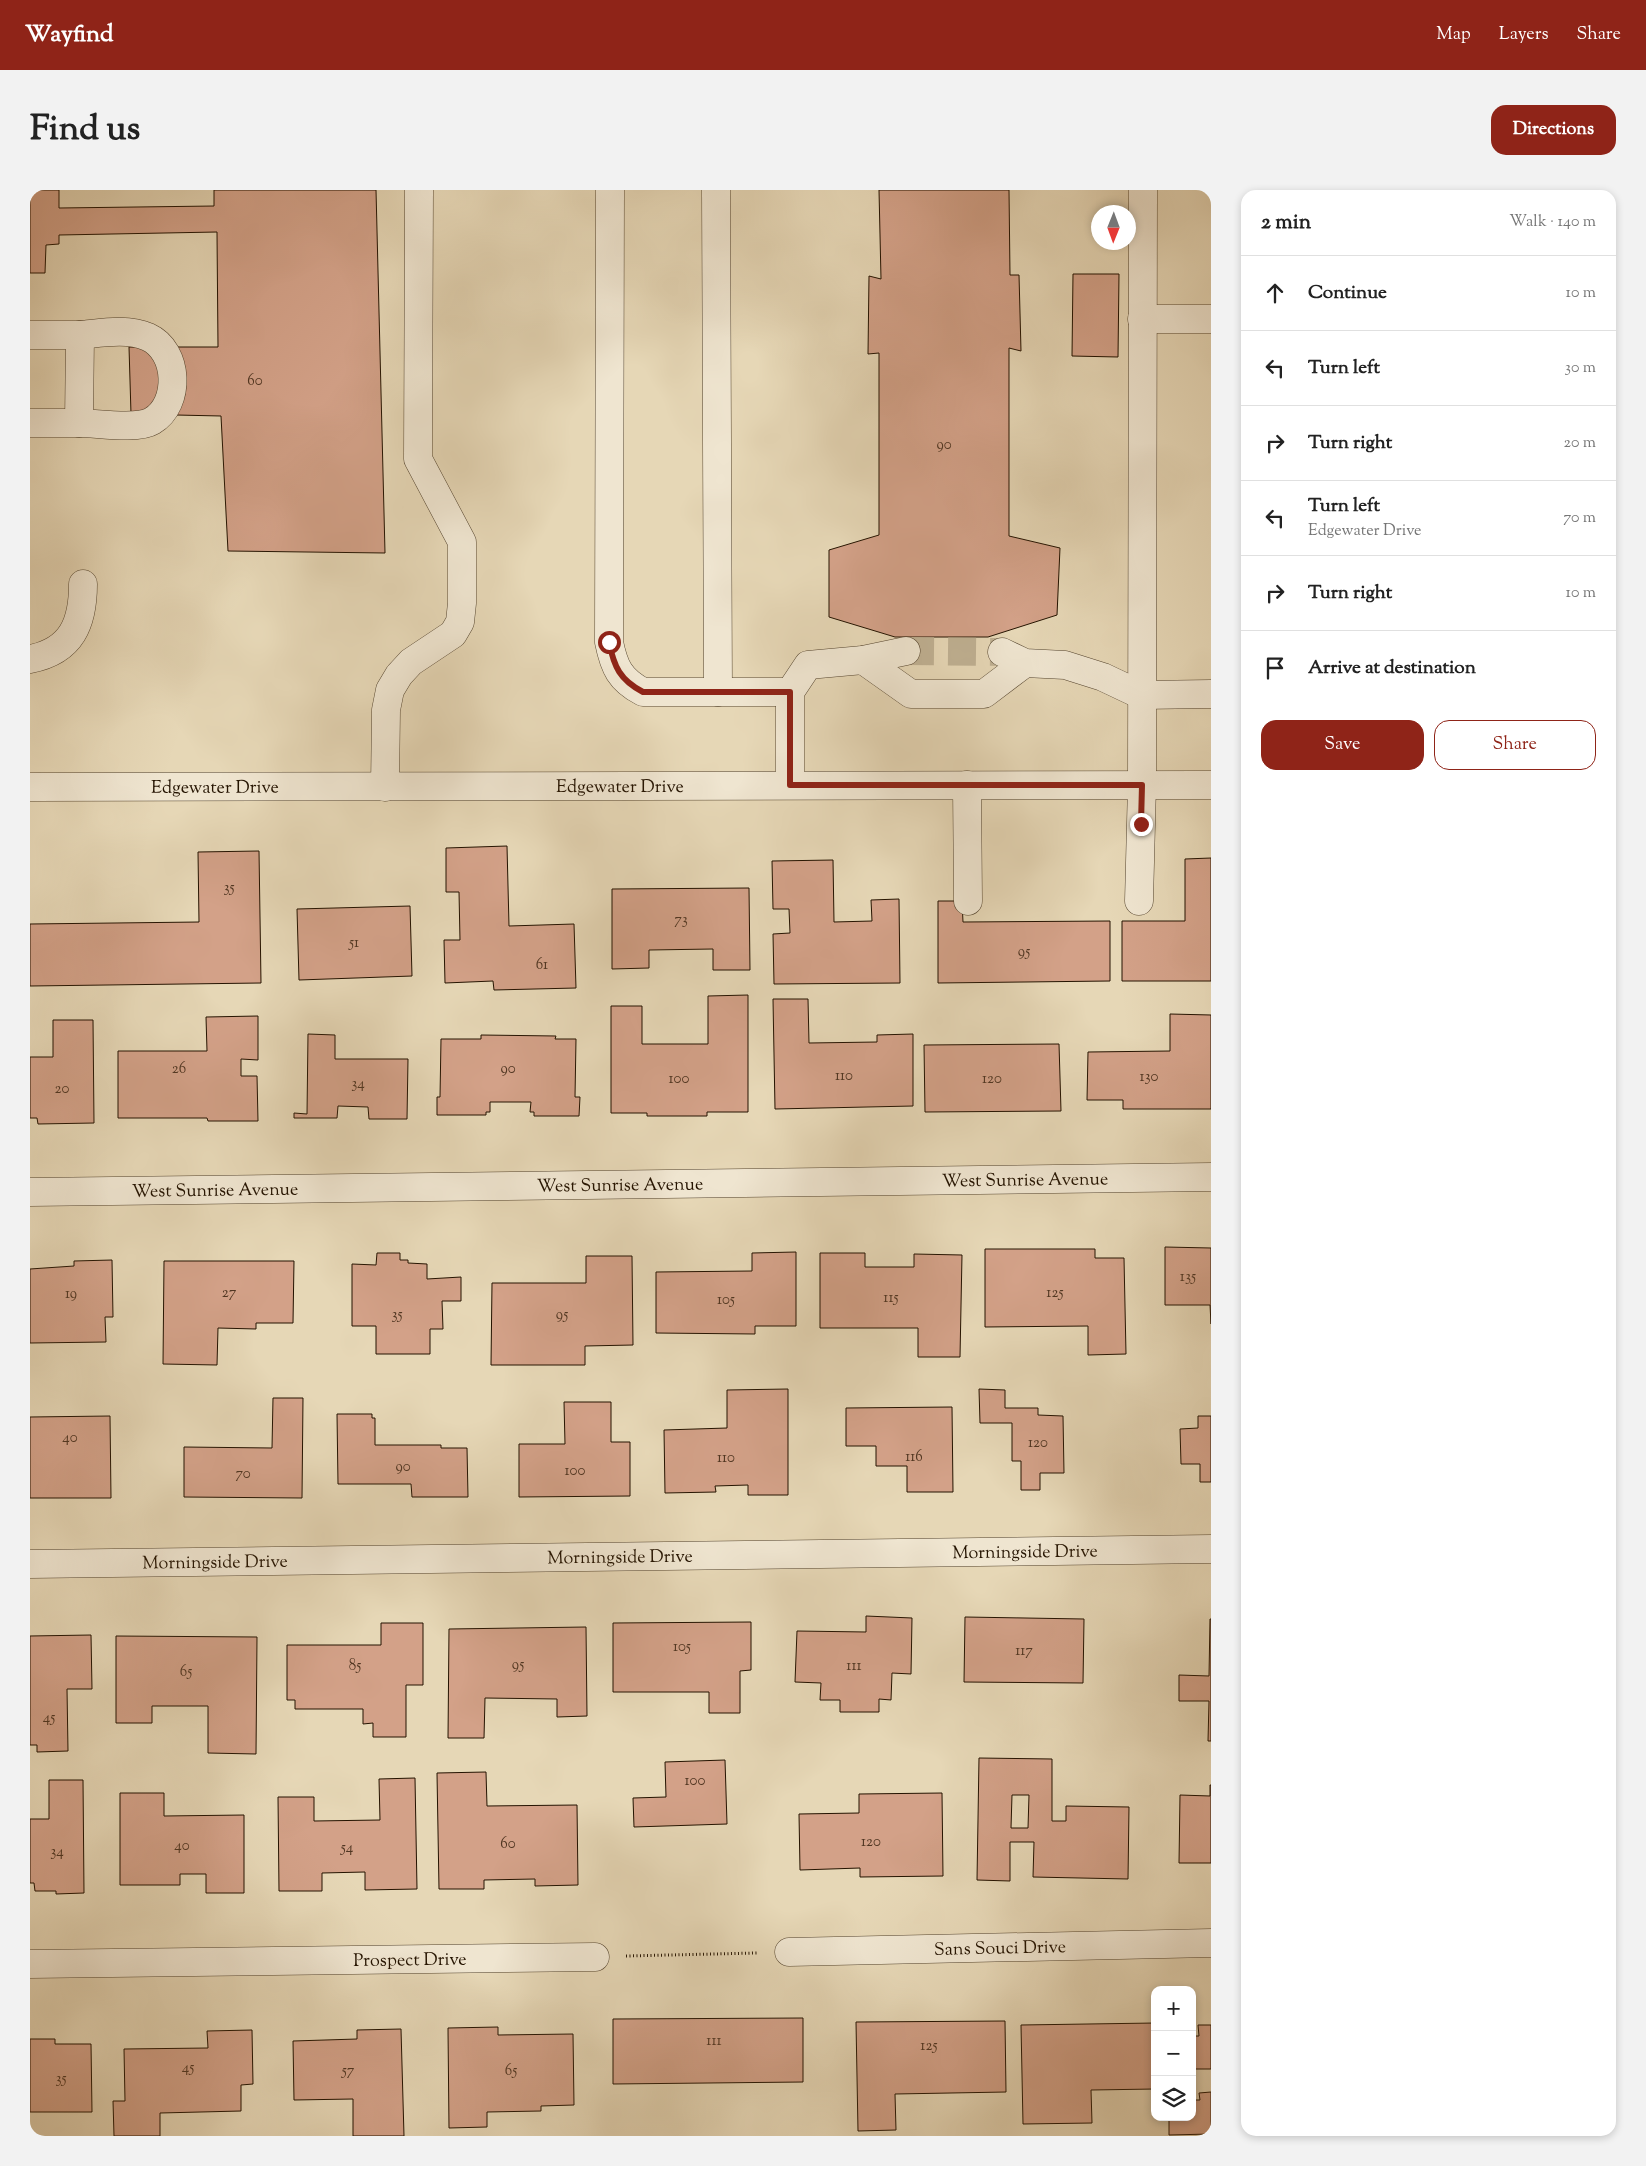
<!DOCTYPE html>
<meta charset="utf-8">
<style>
:root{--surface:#fff;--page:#f2f2f2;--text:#222;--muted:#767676;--line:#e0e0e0;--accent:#8f2418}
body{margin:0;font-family:"Sorts Mill Goudy",serif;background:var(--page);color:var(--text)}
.controls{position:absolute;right:15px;bottom:15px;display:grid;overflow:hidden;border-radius:10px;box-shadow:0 2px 8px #0003}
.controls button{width:45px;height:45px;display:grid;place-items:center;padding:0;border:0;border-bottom:1px solid var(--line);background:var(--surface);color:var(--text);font:25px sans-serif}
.compass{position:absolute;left:1061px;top:15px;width:45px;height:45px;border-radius:50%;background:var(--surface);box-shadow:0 2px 8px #0003;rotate:181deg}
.stop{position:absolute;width:15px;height:15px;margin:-11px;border:4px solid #8f2418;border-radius:50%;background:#fff}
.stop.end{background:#8f2418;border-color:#fff;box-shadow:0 1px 5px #0008}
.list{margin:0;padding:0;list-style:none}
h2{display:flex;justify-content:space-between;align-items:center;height:65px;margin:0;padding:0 20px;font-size:21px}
h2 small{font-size:16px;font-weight:400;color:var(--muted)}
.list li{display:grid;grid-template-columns:32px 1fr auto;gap:15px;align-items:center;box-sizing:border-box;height:75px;padding:0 20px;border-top:1px solid var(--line)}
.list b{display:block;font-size:19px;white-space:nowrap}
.list p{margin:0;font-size:16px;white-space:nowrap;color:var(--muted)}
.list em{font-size:16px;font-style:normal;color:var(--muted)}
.actions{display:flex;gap:10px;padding:15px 20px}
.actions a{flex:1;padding:11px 0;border:1px solid var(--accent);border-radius:15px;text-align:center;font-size:18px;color:var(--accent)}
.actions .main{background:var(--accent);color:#fff}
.icon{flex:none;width:28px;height:28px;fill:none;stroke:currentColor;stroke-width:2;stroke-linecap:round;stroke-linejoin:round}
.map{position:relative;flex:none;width:1181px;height:1946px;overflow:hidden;border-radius:15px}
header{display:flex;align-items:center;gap:30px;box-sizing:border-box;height:70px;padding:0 25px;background:var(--accent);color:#fff}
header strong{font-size:24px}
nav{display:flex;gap:28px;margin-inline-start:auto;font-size:18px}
.intro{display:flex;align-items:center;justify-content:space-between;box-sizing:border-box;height:120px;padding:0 30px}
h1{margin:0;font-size:35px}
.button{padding:12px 22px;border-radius:15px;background:var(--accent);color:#fff;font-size:18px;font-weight:700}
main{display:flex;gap:30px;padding:0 30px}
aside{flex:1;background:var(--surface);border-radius:15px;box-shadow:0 2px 8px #0003}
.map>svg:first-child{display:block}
.building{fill:#d3a188;stroke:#241300;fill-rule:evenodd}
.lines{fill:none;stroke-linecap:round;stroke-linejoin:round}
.minor-tunnel{stroke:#bfb092;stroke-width:28;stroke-dasharray:28 14;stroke-linecap:butt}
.minor-casing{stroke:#54442e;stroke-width:29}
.path{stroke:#241300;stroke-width:3;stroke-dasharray:1 2.5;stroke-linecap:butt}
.minor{stroke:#efe5d0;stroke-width:28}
.route{stroke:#8f2418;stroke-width:6}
.labels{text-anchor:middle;stroke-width:5;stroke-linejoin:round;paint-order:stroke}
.number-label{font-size:15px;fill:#503622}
.street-label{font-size:18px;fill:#241300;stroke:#efe5d0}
</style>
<header>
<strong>Wayfind</strong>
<nav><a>Map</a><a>Layers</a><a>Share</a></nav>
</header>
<div class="intro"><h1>Find us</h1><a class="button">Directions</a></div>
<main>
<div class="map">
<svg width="1181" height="1946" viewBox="0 0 1181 1946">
<rect width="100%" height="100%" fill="#e6d7b6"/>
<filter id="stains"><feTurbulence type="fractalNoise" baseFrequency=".004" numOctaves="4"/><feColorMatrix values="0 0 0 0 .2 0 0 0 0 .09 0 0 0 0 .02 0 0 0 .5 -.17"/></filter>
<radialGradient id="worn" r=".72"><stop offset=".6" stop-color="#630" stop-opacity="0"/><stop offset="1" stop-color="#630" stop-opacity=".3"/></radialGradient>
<path class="building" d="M 0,0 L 29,0 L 29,18 L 184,16 L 184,0 L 346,0 L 355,363 L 198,361 L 191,226 L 101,224 L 99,157 L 188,157 L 187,42 L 29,45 L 29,54 L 16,55 L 15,83 L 0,83 Z
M 849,0 L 979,0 L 980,85 L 989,85 L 991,161 L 979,158 L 979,346 L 1030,358 L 1027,425 L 958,447 L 865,447 L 799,427 L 799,360 L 849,345 L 849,163 L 838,164 L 839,86 L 851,89 Z
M 1043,84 L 1089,84 L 1088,167 L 1042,166 Z
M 477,656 L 479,736 L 544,734 L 546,798 L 464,800 L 463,791 L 415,793 L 414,750 L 430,750 L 429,702 L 416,702 L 416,658 Z
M 229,661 L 231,793 L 0,796 L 0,734 L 169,732 L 168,662 Z
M 1181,668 L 1181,791 L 1092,791 L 1092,731 L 1155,731 L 1155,669 Z
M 803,670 L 804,732 L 842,731 L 841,710 L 869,709 L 870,793 L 744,794 L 743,744 L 760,743 L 759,719 L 743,719 L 742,671 Z
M 719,698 L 720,780 L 683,780 L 683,759 L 619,760 L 619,778 L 582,779 L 582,699 Z
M 908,711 L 932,711 L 933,732 L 1080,731 L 1080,791 L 908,793 Z
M 380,716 L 382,786 L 269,790 L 267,719 Z
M 718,805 L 718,922 L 677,922 L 677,926 L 617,926 L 617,923 L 581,923 L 581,816 L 612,816 L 612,854 L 678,854 L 678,806 Z
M 743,809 L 778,809 L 779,853 L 847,852 L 847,845 L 883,844 L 883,916 L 745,919 Z
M 1140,824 L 1181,825 L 1181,919 L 1093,919 L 1093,910 L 1057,910 L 1058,862 L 1140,861 Z
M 228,826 L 228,870 L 211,869 L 211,886 L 227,886 L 228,931 L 178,931 L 177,928 L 88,928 L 88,861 L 177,861 L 176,827 Z
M 23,830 L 63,830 L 64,933 L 8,934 L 7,928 L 0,928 L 0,867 L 23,867 Z
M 278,844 L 305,845 L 305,869 L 378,869 L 377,929 L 339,929 L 338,917 L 308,916 L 307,928 L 264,928 L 264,923 L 277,924 Z
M 451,845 L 526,846 L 525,849 L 546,849 L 545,907 L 550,907 L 549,926 L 504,926 L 504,922 L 500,922 L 501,912 L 460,912 L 460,922 L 456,922 L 456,925 L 407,925 L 407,907 L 410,907 L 411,849 L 451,849 Z
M 1029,854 L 1031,921 L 895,922 L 894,855 Z
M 1135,1057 L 1181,1058 L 1181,1134 L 1180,1115 L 1135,1115 Z
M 955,1059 L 1065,1059 L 1065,1068 L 1094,1068 L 1096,1164 L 1058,1165 L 1058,1136 L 955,1137 Z
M 766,1062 L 766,1136 L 725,1136 L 725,1144 L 626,1143 L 626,1082 L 722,1081 L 722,1063 Z
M 347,1063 L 370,1063 L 370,1070 L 378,1070 L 378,1073 L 397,1074 L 397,1089 L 431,1087 L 431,1111 L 412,1111 L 413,1139 L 400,1139 L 400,1164 L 346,1164 L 346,1136 L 322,1136 L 322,1074 L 346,1075 Z
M 790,1063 L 835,1063 L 835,1077 L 884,1077 L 884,1064 L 932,1065 L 930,1167 L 888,1167 L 888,1138 L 790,1138 Z
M 556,1066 L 602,1066 L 603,1155 L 555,1156 L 555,1175 L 461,1175 L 462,1093 L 556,1093 Z
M 82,1070 L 83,1127 L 75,1127 L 76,1152 L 0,1153 L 0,1079 L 44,1076 L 44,1071 Z
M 134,1071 L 264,1071 L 263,1133 L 226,1133 L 226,1139 L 188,1138 L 187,1175 L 133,1174 Z
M 758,1199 L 758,1305 L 718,1305 L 718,1295 L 685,1296 L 686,1302 L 635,1303 L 634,1240 L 697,1238 L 697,1200 Z
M 949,1199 L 975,1200 L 975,1218 L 1008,1218 L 1008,1225 L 1033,1226 L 1034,1283 L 1010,1283 L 1010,1300 L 991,1300 L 991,1271 L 982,1271 L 982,1233 L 950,1233 Z
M 243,1208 L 273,1208 L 272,1308 L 154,1307 L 154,1257 L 242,1258 Z
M 534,1212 L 581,1212 L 581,1252 L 600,1252 L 600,1306 L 489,1307 L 489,1254 L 535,1254 Z
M 922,1217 L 923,1302 L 877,1302 L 877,1276 L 846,1276 L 846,1256 L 816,1256 L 816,1218 Z
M 307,1224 L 342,1224 L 342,1228 L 345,1228 L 345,1255 L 411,1255 L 411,1258 L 437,1258 L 438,1307 L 382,1307 L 381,1294 L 308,1294 Z
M 80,1226 L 81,1308 L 0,1308 L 0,1227 Z
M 1168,1226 L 1181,1226 L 1181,1292 L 1170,1292 L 1170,1274 L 1151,1274 L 1150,1239 L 1168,1238 Z
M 836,1426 L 882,1428 L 881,1484 L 862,1483 L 861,1510 L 849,1509 L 849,1522 L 810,1522 L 810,1510 L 790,1510 L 791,1493 L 765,1492 L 767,1441 L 836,1442 Z
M 935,1427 L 1054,1429 L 1053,1493 L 934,1492 Z
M 1180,1429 L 1181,1429 L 1181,1551 L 1178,1551 L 1179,1511 L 1149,1511 L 1149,1485 L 1179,1486 Z
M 721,1432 L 721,1480 L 710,1481 L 710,1523 L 679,1523 L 679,1502 L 583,1502 L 583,1433 Z
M 351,1433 L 393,1433 L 393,1495 L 376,1495 L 376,1547 L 343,1547 L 343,1533 L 333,1534 L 333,1519 L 265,1519 L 265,1510 L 257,1510 L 257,1455 L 351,1455 Z
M 556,1437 L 557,1526 L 527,1527 L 527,1509 L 455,1508 L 454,1548 L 418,1548 L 419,1439 Z
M 61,1445 L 62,1499 L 37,1499 L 38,1561 L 7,1562 L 7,1555 L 0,1555 L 0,1446 Z
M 86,1446 L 227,1447 L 226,1564 L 178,1563 L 178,1516 L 122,1516 L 122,1533 L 86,1533 Z
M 949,1568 L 1022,1569 L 1022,1631 L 1036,1631 L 1036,1616 L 1099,1617 L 1098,1689 L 1003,1687 L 1004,1652 L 980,1652 L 980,1691 L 947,1690 ZM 982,1605 L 999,1605 L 998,1638 L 981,1638 Z
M 695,1570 L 697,1634 L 604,1637 L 603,1608 L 636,1607 L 635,1572 Z
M 456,1582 L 457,1616 L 547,1615 L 548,1695 L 505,1696 L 505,1689 L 454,1690 L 454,1699 L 409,1699 L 407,1583 Z
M 385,1588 L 387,1699 L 335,1700 L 335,1682 L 292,1683 L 292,1701 L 249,1701 L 248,1607 L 284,1607 L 284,1631 L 350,1630 L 349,1589 Z
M 19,1590 L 53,1590 L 54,1703 L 26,1704 L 26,1701 L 5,1701 L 4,1693 L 0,1693 L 0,1629 L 19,1629 Z
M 1180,1595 L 1181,1595 L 1181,1673 L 1149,1673 L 1150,1605 L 1180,1606 Z
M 90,1603 L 134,1603 L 134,1626 L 214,1625 L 214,1703 L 176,1703 L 176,1684 L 150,1684 L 150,1695 L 90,1695 Z
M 912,1603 L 913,1686 L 830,1687 L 830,1678 L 770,1680 L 769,1624 L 829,1623 L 829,1604 Z
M 773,1828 L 773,1892 L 583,1894 L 583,1829 Z
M 975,1831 L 976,1902 L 865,1904 L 866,1940 L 828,1941 L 826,1832 Z
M 1125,1833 L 1125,1899 L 1061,1900 L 1062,1933 L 993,1934 L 991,1835 Z
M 1168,1835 L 1181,1835 L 1181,1879 L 1162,1879 L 1162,1846 L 1169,1846 Z
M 468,1837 L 468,1845 L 543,1844 L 544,1915 L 511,1916 L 511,1921 L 457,1922 L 457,1937 L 419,1938 L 418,1838 Z
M 371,1839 L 374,1946 L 323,1946 L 323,1909 L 264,1910 L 263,1851 L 327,1849 L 327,1840 Z
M 222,1840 L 223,1894 L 211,1895 L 211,1921 L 130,1923 L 130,1946 L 84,1946 L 83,1911 L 95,1911 L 94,1859 L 178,1858 L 177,1841 Z
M 0,1849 L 25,1849 L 25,1854 L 61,1854 L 62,1922 L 0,1922 Z
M 1181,1902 L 1181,1944 L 1139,1945 L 1139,1927 L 1162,1927 L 1162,1910 L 1170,1910 L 1169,1903 Z"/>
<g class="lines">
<path class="minor-tunnel" d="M 876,461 L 972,462"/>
<g class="minor-casing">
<g id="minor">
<path d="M 580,0 L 579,452 C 584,477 590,490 613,502 L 760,502"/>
<path d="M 686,0 L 688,502"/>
<path d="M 1112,129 L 1181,129"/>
<path d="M 0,145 L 50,145 L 49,233 L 0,233"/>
<path d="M 49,233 C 67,233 107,240 122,231 C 151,214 149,161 118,147 C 97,138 72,143 50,145"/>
<path d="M 972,462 L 995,473 L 1035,475 L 1073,487 L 1111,505 L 1181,504"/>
<path d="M 0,469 C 42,461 53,433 53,394"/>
<path d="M 833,470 L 881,504 L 954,504 L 995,473"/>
<path d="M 760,595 L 760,502 L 778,475 L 833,470 L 876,461"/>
<path d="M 937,595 L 938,711"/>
<path id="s1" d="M 0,597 L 1181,595"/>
<path d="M 355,597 L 356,520 L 360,500 L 369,485 L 381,472 L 423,444 L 430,432 L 432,413 L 432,352 L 388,269 L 389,0"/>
<path d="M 1109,711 L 1112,595 L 1113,0"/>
<path id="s2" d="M 0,1002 L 1181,987"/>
<path id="s3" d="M 0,1374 L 1181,1359"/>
<path id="s4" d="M 759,1762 L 1181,1753"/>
<path id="s5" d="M 0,1774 L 565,1767"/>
</g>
</g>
<path class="path" d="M 596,1766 L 727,1763"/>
<use href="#minor" class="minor"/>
</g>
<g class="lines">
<path class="route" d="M 579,452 C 584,477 590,490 613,502 L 760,502 L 760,595 L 1112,595 L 1111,634"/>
</g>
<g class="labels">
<g class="number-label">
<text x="225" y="195">60</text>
<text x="914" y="259">90</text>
<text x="199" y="702">35</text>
<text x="651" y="734">73</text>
<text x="324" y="757">51</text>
<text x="994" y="766">95</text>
<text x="512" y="779">61</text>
<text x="149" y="883">26</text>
<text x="478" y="883">90</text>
<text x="814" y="890">110</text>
<text x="1119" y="891">130</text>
<text x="649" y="893">100</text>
<text x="962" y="893">120</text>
<text x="328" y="898">34</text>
<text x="32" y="903">20</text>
<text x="1158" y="1091">135</text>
<text x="199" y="1107">27</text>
<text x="1025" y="1107">125</text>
<text x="41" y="1108">19</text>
<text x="861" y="1112">115</text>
<text x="696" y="1114">105</text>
<text x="367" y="1129">35</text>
<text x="532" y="1129">95</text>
<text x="40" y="1252">40</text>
<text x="1008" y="1257">120</text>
<text x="884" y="1271">116</text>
<text x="696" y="1272">110</text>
<text x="373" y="1281">90</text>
<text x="545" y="1285">100</text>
<text x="213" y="1288">70</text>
<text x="652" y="1461">105</text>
<text x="994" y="1465">117</text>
<text x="488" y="1479">95</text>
<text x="325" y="1480">85</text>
<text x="824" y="1480">111</text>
<text x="156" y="1486">65</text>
<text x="19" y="1532">45</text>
<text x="665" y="1595">100</text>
<text x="841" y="1656">120</text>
<text x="478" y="1658">60</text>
<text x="152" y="1660">40</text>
<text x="317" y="1662">54</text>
<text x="27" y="1666">34</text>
<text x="684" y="1855">111</text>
<text x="899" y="1860">125</text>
<text x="158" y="1882">45</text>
<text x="318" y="1885">57</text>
<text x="481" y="1885">65</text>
<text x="31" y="1893">35</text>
</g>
<g class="street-label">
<text dy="6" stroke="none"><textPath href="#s1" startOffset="185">Edgewater Drive</textPath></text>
<text dy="6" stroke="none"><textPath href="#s1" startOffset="590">Edgewater Drive</textPath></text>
<text dy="6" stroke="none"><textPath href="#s2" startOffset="995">West Sunrise Avenue</textPath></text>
<text dy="6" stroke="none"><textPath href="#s2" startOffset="590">West Sunrise Avenue</textPath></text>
<text dy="6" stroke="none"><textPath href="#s2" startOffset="185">West Sunrise Avenue</textPath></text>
<text dy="6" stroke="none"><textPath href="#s3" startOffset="995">Morningside Drive</textPath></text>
<text dy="6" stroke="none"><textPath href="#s3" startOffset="590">Morningside Drive</textPath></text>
<text dy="6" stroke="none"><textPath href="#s3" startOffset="185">Morningside Drive</textPath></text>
<text dy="6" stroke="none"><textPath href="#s4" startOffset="211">Sans Souci Drive</textPath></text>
<text dy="6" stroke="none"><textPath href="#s5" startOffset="380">Prospect Drive</textPath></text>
</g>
</g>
<rect width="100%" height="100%" filter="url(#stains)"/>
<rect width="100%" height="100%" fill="url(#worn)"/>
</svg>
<div class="controls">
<button>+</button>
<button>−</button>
<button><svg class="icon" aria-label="layers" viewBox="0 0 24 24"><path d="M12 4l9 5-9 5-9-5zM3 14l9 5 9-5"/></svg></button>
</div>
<svg class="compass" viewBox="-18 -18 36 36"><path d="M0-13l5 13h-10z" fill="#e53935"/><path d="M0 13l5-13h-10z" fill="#767676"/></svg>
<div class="stop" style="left:579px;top:452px"></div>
<div class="stop end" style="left:1111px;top:634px"></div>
</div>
<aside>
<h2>2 min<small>Walk · 140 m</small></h2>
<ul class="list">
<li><svg class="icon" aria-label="ahead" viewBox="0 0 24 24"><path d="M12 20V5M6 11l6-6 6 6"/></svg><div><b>Continue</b></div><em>10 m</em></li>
<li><svg class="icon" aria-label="left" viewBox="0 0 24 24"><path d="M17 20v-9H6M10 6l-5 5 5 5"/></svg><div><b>Turn left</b></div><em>30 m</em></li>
<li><svg class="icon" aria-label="right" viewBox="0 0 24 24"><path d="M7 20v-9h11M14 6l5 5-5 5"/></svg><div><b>Turn right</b></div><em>20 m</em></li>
<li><svg class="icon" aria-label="left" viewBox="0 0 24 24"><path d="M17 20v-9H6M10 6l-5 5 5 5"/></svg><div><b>Turn left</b><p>Edgewater Drive</p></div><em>70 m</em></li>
<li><svg class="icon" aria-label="right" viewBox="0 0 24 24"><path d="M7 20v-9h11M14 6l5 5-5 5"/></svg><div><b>Turn right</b></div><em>10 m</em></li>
<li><svg class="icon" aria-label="arrive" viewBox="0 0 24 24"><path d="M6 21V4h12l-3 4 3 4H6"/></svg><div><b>Arrive at destination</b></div></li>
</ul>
<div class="actions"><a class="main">Save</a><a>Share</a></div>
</aside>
</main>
